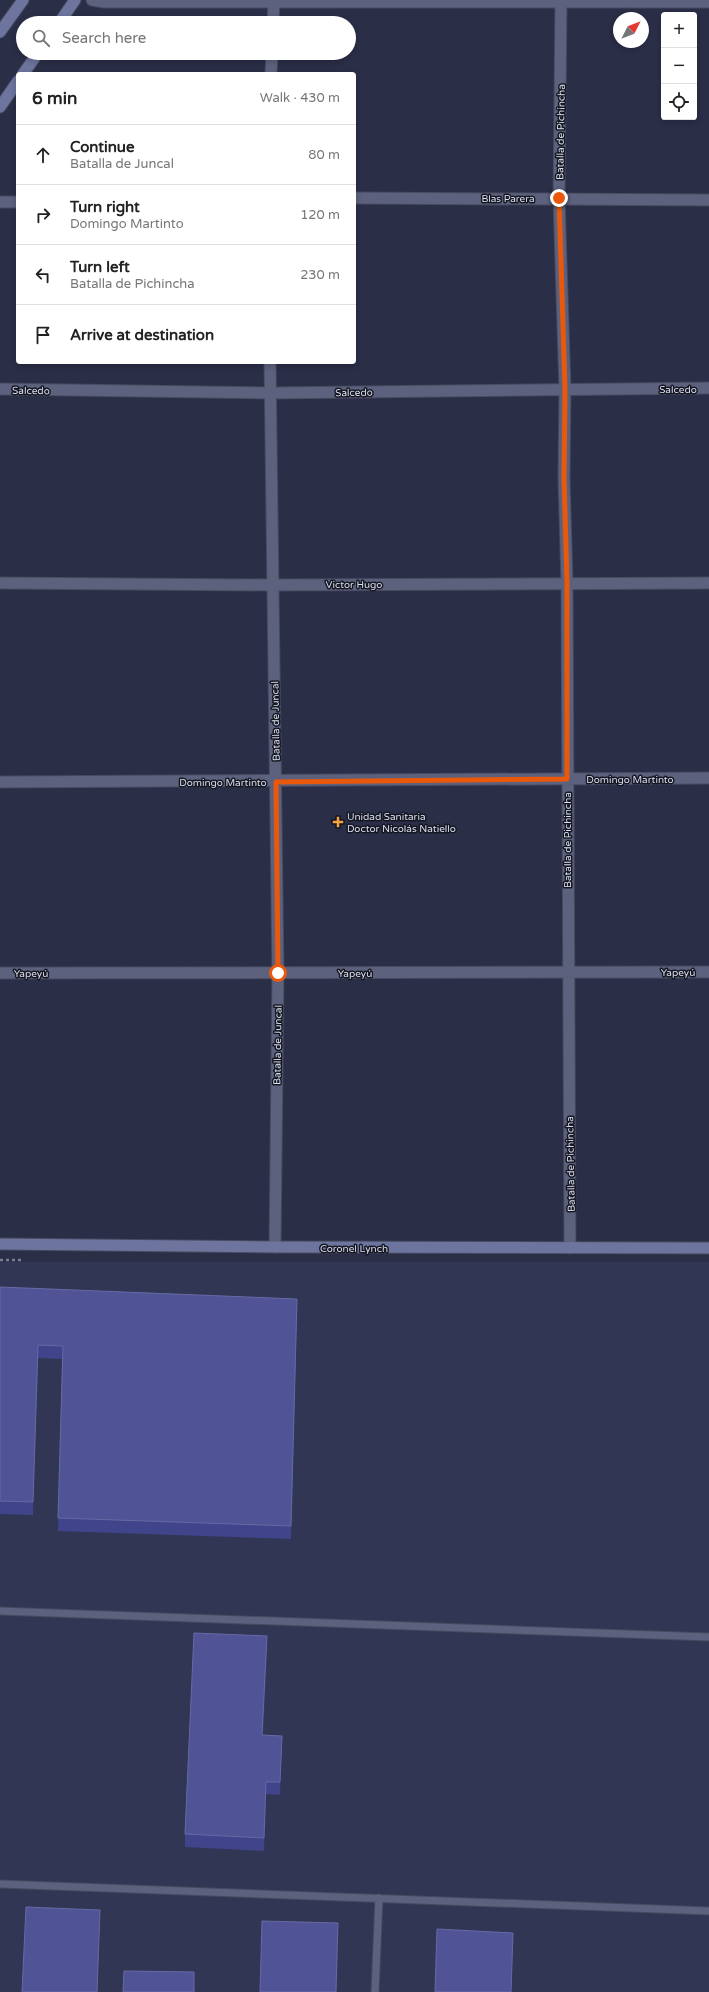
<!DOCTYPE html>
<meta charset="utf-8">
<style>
:root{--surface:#fff;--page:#f2f2f2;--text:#222;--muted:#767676;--line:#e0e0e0}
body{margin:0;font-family:"Varela Round",sans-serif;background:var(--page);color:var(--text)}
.controls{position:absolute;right:12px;top:12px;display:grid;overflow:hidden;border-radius:4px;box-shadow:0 2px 6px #0003}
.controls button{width:36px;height:36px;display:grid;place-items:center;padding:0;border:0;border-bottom:1px solid var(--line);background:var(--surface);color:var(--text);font:20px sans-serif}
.compass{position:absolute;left:613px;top:12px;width:36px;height:36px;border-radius:50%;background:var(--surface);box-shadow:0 2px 6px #0003;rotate:48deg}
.stop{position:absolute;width:12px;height:12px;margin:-9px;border:3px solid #ea580c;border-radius:50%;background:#fff}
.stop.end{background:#ea580c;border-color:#fff;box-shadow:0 1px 4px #0008}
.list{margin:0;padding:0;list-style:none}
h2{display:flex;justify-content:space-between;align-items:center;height:52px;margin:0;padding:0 16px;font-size:17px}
h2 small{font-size:13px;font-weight:400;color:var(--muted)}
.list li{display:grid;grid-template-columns:26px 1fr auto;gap:12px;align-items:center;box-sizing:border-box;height:60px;padding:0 16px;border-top:1px solid var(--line)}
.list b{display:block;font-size:15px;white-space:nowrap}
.list p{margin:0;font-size:13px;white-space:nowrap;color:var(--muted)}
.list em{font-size:13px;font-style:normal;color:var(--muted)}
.icon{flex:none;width:22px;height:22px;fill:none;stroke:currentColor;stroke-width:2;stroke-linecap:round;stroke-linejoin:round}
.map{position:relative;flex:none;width:709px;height:1992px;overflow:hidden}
.search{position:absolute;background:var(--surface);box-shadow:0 2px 6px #0003;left:16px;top:16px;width:340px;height:44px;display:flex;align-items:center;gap:10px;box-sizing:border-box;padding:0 14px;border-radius:22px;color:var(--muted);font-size:15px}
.panel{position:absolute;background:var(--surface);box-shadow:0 2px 6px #0003;left:16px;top:72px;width:340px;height:292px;border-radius:4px}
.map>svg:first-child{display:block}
.built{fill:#323655}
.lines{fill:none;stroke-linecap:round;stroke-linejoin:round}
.service-casing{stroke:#474a5e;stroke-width:9}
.minor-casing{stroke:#474a5e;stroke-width:13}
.secondary-casing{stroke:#474a5e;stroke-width:13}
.path{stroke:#7b7e93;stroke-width:2.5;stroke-dasharray:3 3;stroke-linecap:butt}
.service{stroke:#5c617d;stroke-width:7}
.minor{stroke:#5c617d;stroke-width:11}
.secondary{stroke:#6d749e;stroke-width:11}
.wall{fill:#40448b}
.shaded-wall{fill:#30346c}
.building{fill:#505496;stroke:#666aa4}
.route{stroke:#ea580c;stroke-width:5}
.poi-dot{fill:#f4a344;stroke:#151722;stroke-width:1.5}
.labels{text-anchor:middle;stroke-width:3;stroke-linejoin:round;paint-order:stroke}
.street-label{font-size:10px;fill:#dbdeee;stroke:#151722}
.poi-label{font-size:10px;fill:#dbdeee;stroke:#151722;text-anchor:start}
</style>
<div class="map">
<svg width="709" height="1992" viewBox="0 0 709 1992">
<rect width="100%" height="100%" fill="#2a2e47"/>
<path class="built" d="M 0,1262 L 709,1262 L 709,1992 L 0,1992 Z"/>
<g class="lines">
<g class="service-casing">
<path id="service" d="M 0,1611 L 709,1637
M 0,1884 L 709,1911
M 375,1992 L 379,1898"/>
</g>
<g class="minor-casing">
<path id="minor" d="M 92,0 L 104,2 L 709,2
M 561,0 L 559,198 L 565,390 L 564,478 L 567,583 L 570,1248
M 273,23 L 274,0
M 271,74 L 272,53
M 354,198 L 709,200
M 0,202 L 18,202
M 270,362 L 278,973 L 275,1247
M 0,389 L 271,393 L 709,388
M 0,583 L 273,585 L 709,583
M 0,782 L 709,778
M 0,973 L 709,972"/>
</g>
<g class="secondary-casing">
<path id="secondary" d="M 59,23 L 75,0
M 0,32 L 23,0
M 23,74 L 38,53
M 0,107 L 18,81
M 0,1244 L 275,1247 L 709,1248"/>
</g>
<path class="path" d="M 0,1260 L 23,1260"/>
<use href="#service" class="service"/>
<use href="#minor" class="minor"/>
<use href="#secondary" class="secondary"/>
</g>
<path class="wall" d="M 0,1287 L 297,1312 L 291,1539 L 58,1531 L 62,1359 L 38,1358 L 33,1515 L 0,1514 Z
M 267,1649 L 263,1735 L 282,1749 L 280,1795 L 266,1794 L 264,1851 L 185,1847 L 185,1834 Z"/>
<path class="shaded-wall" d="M 297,1299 L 297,1312 L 291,1539 L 291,1526 Z
M 38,1345 L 38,1358 L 33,1515 L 33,1502 Z
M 267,1636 L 267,1649 L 262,1748 L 262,1735 Z
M 282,1736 L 282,1749 L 280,1795 L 280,1782 Z
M 266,1782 L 266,1794 L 264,1851 L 264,1838 Z
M 513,1933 L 512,1992 L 511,1992 Z"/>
<path class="building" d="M 0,1287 L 297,1299 L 291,1526 L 58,1518 L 63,1346 L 38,1345 L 33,1502 L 0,1501 Z
M 194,1633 L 267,1636 L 262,1735 L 282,1736 L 280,1782 L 266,1782 L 264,1838 L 185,1834 Z
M 26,1907 L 100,1910 L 97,1992 L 22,1992 Z
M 262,1921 L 338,1923 L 336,1992 L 260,1992 Z
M 437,1929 L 513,1933 L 511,1992 L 435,1992 Z
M 124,1971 L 194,1972 L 194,1992 L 123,1992 Z"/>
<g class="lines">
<path class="route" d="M 278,973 L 276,782 L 567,779 L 567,583 L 564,478 L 565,390 L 559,198"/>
</g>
<path class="poi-dot" d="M336 816h4v4h4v4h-4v4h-4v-4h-4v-4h4z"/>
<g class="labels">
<g class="street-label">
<text transform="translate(560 132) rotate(-89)" y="4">Batalla de Pichincha</text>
<text x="508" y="202">Blas Parera</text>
<text x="678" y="393">Salcedo</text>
<text transform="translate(31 390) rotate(1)" y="4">Salcedo</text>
<text transform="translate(354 392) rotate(-1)" y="4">Salcedo</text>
<text x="354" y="588">Victor Hugo</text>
<text transform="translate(275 721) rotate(-91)" y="4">Batalla de Juncal</text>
<text x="630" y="783">Domingo Martinto</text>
<text x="223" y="786">Domingo Martinto</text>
<text transform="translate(567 840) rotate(-90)" y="4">Batalla de Pichincha</text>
<text x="678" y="976">Yapeyú</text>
<text x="31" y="977">Yapeyú</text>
<text x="355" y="977">Yapeyú</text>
<text transform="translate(277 1045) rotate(-89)" y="4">Batalla de Juncal</text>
<text transform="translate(570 1164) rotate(-91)" y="4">Batalla de Pichincha</text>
<text x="354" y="1252">Coronel Lynch</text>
</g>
<g class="poi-label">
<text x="347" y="820">Unidad Sanitaria<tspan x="347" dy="12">Doctor Nicolás Natiello</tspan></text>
</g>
</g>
</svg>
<div class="controls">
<button>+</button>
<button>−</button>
<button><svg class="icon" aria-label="locate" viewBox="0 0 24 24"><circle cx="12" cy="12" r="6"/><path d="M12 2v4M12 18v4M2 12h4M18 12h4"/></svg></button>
</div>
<svg class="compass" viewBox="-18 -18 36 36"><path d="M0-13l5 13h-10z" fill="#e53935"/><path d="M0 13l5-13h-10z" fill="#767676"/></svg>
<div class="stop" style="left:278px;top:973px"></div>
<div class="stop end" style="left:559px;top:198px"></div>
<div class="search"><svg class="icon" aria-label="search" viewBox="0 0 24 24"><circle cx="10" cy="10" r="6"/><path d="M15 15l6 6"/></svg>Search here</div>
<section class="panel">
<h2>6 min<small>Walk · 430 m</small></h2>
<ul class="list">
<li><svg class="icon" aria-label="ahead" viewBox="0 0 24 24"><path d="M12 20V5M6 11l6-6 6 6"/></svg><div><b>Continue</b><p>Batalla de Juncal</p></div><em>80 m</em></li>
<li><svg class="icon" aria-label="right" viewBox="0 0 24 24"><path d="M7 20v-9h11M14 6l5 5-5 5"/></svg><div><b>Turn right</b><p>Domingo Martinto</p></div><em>120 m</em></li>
<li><svg class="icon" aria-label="left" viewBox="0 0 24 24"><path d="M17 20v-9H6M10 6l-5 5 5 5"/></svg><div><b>Turn left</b><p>Batalla de Pichincha</p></div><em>230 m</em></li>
<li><svg class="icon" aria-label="arrive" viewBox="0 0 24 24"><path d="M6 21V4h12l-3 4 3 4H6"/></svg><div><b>Arrive at destination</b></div></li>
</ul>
</section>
</div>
